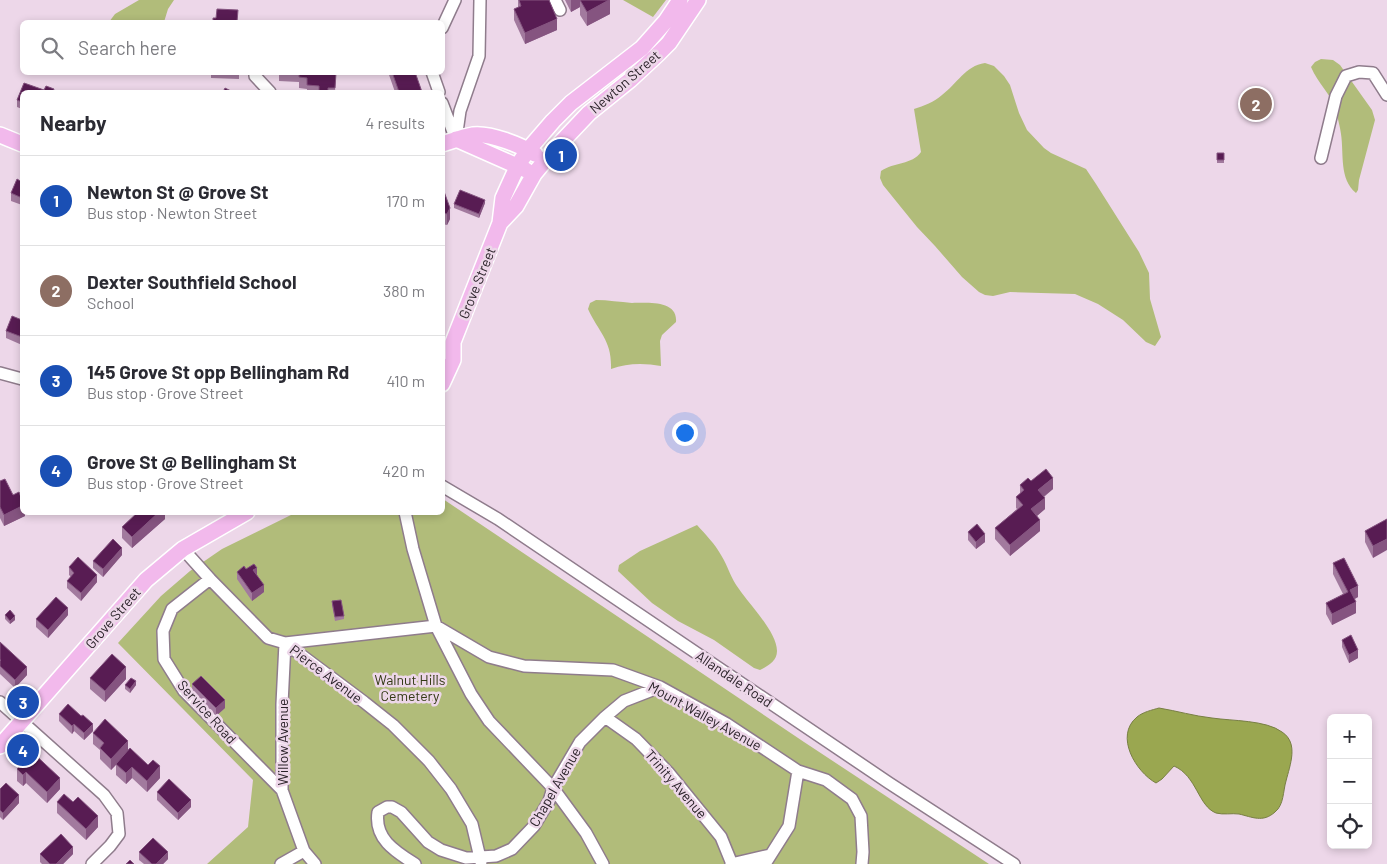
<!DOCTYPE html>
<meta charset="utf-8">
<style>
:root{--surface:#fff;--page:#f2f2f3;--text:#2b2b33;--muted:#7c7c81;--line:#e1e1e2;--accent:#778330}
body{margin:0;font-family:Barlow,sans-serif;background:var(--page);color:var(--text)}
.controls{position:absolute;right:15px;bottom:15px;display:grid;overflow:hidden;border-radius:8px;box-shadow:0 2px 8px #0003}
.controls button{width:45px;height:45px;display:grid;place-items:center;padding:0;border:0;border-bottom:1px solid var(--line);background:var(--surface);color:var(--text);font:25px sans-serif}
.you{position:absolute;left:684px;top:432px;width:18px;height:18px;margin:-12px;border:4px solid #fff;border-radius:50%;background:#1a73e8;box-shadow:0 0 0 8px #1a73e833}
.badge{display:grid;place-items:center;width:32px;height:32px;border-radius:50%;background:var(--accent);color:#fff;font-size:16px;font-weight:700}
.pin{position:absolute;translate:-50% -50%;border:2px solid #fff;box-shadow:0 1px 5px #0006}
.list{margin:0;padding:0;list-style:none}
h2{display:flex;justify-content:space-between;align-items:center;height:65px;margin:0;padding:0 20px;font-size:21px}
h2 small{font-size:16px;font-weight:400;color:var(--muted)}
.list li{display:grid;grid-template-columns:32px 1fr auto;gap:15px;align-items:center;box-sizing:border-box;height:90px;padding:0 20px;border-top:1px solid var(--line)}
.list b{display:block;font-size:19px;white-space:nowrap}
.list p{margin:0;font-size:16px;white-space:nowrap;color:var(--muted)}
.list em{font-size:16px;font-style:normal;color:var(--muted)}
.icon{flex:none;width:28px;height:28px;fill:none;stroke:currentColor;stroke-width:2;stroke-linecap:round;stroke-linejoin:round}
.map{position:relative;flex:none;width:1387px;height:864px;overflow:hidden}
.search{position:absolute;background:var(--surface);box-shadow:0 2px 8px #0003;left:20px;top:20px;width:425px;height:55px;display:flex;align-items:center;gap:12px;box-sizing:border-box;padding:0 18px;border-radius:8px;color:var(--muted);font-size:19px}
.panel{position:absolute;background:var(--surface);box-shadow:0 2px 8px #0003;left:20px;top:90px;width:425px;height:425px;border-radius:8px}
.map>svg:first-child{display:block}
.green{fill:#b1bc7a}
.water{fill:#9aa750;stroke:#787f44}
.lines{fill:none;stroke-linecap:round;stroke-linejoin:round}
.minor-casing{stroke:#8f7c8c;stroke-width:14}
.major-casing{stroke:#fff;stroke-width:18}
.minor{stroke:#fff;stroke-width:11}
.major{stroke:#f2b9ec;stroke-width:15}
.wall{fill:#a27a9e}
.shaded-wall{fill:#855480}
.building{fill:#581c53;stroke:#855480}
.labels{text-anchor:middle;stroke-width:5;stroke-linejoin:round;paint-order:stroke}
.street-label{font-size:14px;fill:#2a2229;stroke:#edd7e9}
.park-label{font-size:14px;fill:#343a15;stroke:#edd7e9}
</style>
<div class="map">
<svg width="1387" height="864" viewBox="0 0 1387 864">
<rect width="100%" height="100%" fill="#edd7e9"/>
<path class="green" d="M 139,0 L 174,0 L 168,9 L 164,22 L 109,22 L 115,14 Z
M 623,0 L 666,0 L 653,17 Z
M 1321,59 L 1333,60 L 1340,65 L 1372,110 L 1375,120 L 1359,180 L 1358,190 L 1356,193 C 1339,179 1344,154 1341,134 C 1340,127 1338,119 1336,111 C 1331,93 1318,84 1311,67 L 1315,62 Z
M 985,63 L 994,66 L 1004,76 L 1010,85 L 1019,113 L 1027,130 L 1044,148 L 1051,153 L 1086,169 L 1096,184 L 1139,252 L 1149,273 L 1150,299 L 1161,337 L 1155,346 L 1146,342 L 1123,320 L 1098,304 L 1075,294 L 1010,292 L 993,296 L 985,295 L 979,292 L 962,277 L 935,246 L 917,227 L 883,185 L 880,178 L 881,171 C 894,162 912,165 921,152 L 914,109 C 924,106 934,102 942,95 C 957,84 965,66 985,63 Z
M 596,300 C 608,300 620,302 632,303 C 647,303 678,300 676,322 L 662,335 L 660,341 L 661,366 C 644,363 627,363 611,369 C 612,340 599,333 588,309 L 590,303 Z
M 443,499 L 804,742 L 989,864 L 207,864 L 248,827 L 253,780 L 118,643 L 161,596 L 190,571 L 222,549 L 295,513 L 442,512 Z
M 697,525 C 706,535 715,544 721,555 C 728,566 731,579 739,589 C 749,604 777,632 777,651 C 777,661 768,666 760,670 L 754,668 L 714,640 L 678,621 L 652,603 L 618,571 L 619,565 L 640,551 Z"/>
<path class="water" d="M 1159,708 C 1177,711 1194,716 1212,718 C 1232,721 1266,720 1282,732 C 1299,743 1290,765 1286,781 C 1283,791 1284,805 1275,812 C 1263,823 1252,817 1239,814 C 1232,813 1223,815 1216,813 C 1198,806 1197,776 1174,766 L 1162,779 L 1156,783 C 1136,772 1114,736 1137,717 C 1143,712 1152,710 1159,708 Z"/>
<g class="lines">
<g class="minor-casing">
<path id="minor" d="M 555,0 L 560,10
M 442,28 L 455,0
M 255,72 L 255,76 L 270,92
M 432,72 L 439,92
M 442,103 L 455,137
M 456,139 L 460,111 L 479,56 L 480,0
M 1321,158 L 1336,96 L 1346,76 L 1359,72 L 1373,73 L 1387,95
M 0,373 L 22,379
M 442,486 L 498,519 L 889,783 L 1014,864
M 405,512 L 413,549 L 436,626 L 471,694 L 489,721 L 553,788 L 586,833 L 603,864
M 183,549 L 210,579 L 268,638 L 285,643 L 364,702 L 393,725 L 429,761 L 451,789 L 472,824 L 481,862
M 210,579 L 172,609 L 163,631 L 164,659 L 184,691 L 282,790
M 436,626 L 489,657 L 524,666 L 613,670 L 660,687 L 727,724 L 798,771 L 826,780 L 852,799 L 861,816 L 863,852 L 862,864
M 285,643 L 282,704 L 282,790 L 304,851 L 315,864
M 285,643 L 436,626
M 0,702 L 104,795 L 117,813 L 119,834 L 110,846 L 92,864
M 605,717 L 636,739 L 668,772 L 721,837 L 732,864
M 281,864 L 304,851
M 415,864 C 394,851 374,838 378,812 L 387,807 L 392,807 L 401,812 L 428,842 L 441,850 L 466,858 L 496,856 L 512,849 L 534,826 L 549,801 L 553,788 L 580,742 L 605,717 L 624,701 L 660,687
M 731,864 L 770,855
M 765,864 L 789,826 L 798,771"/>
</g>
<g class="major-casing">
<path id="major" d="M 0,135 L 22,144
M 456,139 L 526,170
M 442,144 C 452,141 462,137 473,135 C 491,133 520,145 535,154
M 500,223 L 516,206 L 534,174 L 553,151 L 589,113 L 630,80 L 659,53 L 669,43 L 698,0
M 442,384 L 453,360 L 453,342 L 500,223 L 503,198 L 518,165 L 528,150 L 553,121 L 571,103 L 642,48 L 666,21 L 680,0
M 0,746 L 146,580 L 183,549 L 247,512"/>
</g>
<use href="#minor" class="minor"/>
<use href="#major" class="major"/>
</g>
<path class="wall" d="M 518,0 L 549,0 L 557,30 L 525,44 L 514,20 L 514,9 L 518,8 Z
M 565,0 L 610,0 L 610,14 L 587,26 L 580,15 L 580,7 L 571,12 Z
M 211,72 L 239,72 L 239,79 L 211,78 Z
M 279,72 L 336,73 L 335,92 L 307,92 L 307,89 L 299,88 L 299,82 L 279,81 Z
M 388,72 L 415,72 L 422,92 L 395,92 Z
M 24,83 L 44,90 L 46,86 L 54,89 L 54,92 L 22,92 L 22,109 L 17,107 L 17,100 Z
M 1217,153 L 1224,153 L 1224,163 L 1217,163 Z
M 22,182 L 22,205 L 11,201 L 11,193 Z
M 442,186 L 450,219 L 447,225 L 442,224 Z
M 485,203 L 479,218 L 454,208 L 454,204 Z
M 22,320 L 22,345 L 6,338 L 6,331 Z
M 0,481 L 13,495 L 25,512 L 25,516 L 4,526 L 0,518 Z
M 1031,481 L 1053,489 L 1044,497 L 1045,509 L 1037,516 L 1040,531 L 1010,556 L 995,539 L 995,528 L 1017,509 L 1016,508 L 1016,497 L 1020,494 L 1020,485 Z
M 165,512 L 165,519 L 132,548 L 122,538 L 122,527 Z
M 1387,519 L 1373,558 L 1365,542 L 1365,531 Z
M 968,532 L 985,542 L 976,549 L 968,540 Z
M 122,555 L 103,577 L 93,568 L 93,561 Z
M 1333,563 L 1358,597 L 1355,599 L 1356,613 L 1332,625 L 1326,614 L 1326,603 L 1343,594 L 1333,574 Z
M 69,567 L 97,582 L 81,601 L 67,588 L 67,581 L 71,577 L 69,575 Z
M 246,569 L 257,575 L 264,592 L 252,601 L 237,579 L 237,572 Z
M 332,601 L 344,616 L 344,619 L 335,621 L 332,605 Z
M 5,615 L 15,620 L 10,624 L 5,619 Z
M 68,615 L 48,638 L 36,627 L 36,619 Z
M 1342,640 L 1358,658 L 1349,663 L 1342,647 Z
M 0,642 L 27,675 L 15,688 L 0,674 Z
M 90,678 L 126,679 L 105,702 L 90,689 Z
M 192,684 L 225,708 L 216,716 L 192,691 Z
M 125,685 L 136,685 L 130,693 L 125,689 Z
M 59,714 L 93,731 L 84,740 L 74,731 L 72,734 L 59,721 Z
M 93,733 L 128,751 L 160,778 L 147,792 L 132,778 L 126,784 L 116,775 L 116,765 L 111,770 L 100,759 L 100,750 L 93,744 Z
M 19,761 L 60,789 L 47,803 L 26,783 L 23,786 L 17,781 L 17,769 L 19,768 Z
M 0,789 L 19,803 L 3,820 L 0,817 Z
M 157,792 L 191,807 L 178,820 L 157,800 Z
M 57,802 L 98,827 L 86,840 L 57,813 Z
M 139,852 L 168,859 L 163,864 L 144,864 L 139,860 Z
M 40,854 L 73,854 L 63,864 L 42,864 L 40,862 Z"/>
<path class="shaded-wall" d="M 571,0 L 580,0 L 580,7 L 571,12 Z
M 609,0 L 610,0 L 610,14 L 587,26 L 587,12 Z
M 557,19 L 557,30 L 525,44 L 525,33 Z
M 485,200 L 485,203 L 479,218 L 479,214 Z
M 450,208 L 450,219 L 447,225 L 447,214 Z
M 1053,478 L 1053,489 L 1038,501 L 1038,490 Z
M 1045,498 L 1045,509 L 1031,521 L 1031,509 Z
M 22,506 L 22,512 L 25,512 L 25,516 L 4,526 L 4,515 Z
M 159,512 L 165,512 L 165,519 L 132,548 L 132,537 Z
M 1040,520 L 1040,531 L 1010,556 L 1010,545 Z
M 985,534 L 985,542 L 976,549 L 976,542 Z
M 1387,539 L 1387,550 L 1373,558 L 1373,546 Z
M 122,548 L 122,555 L 103,577 L 103,569 Z
M 257,568 L 257,575 L 253,570 Z
M 97,575 L 97,582 L 81,601 L 81,593 Z
M 264,585 L 264,592 L 252,601 L 252,593 Z
M 1358,586 L 1358,597 L 1350,601 L 1350,590 Z
M 1356,602 L 1356,613 L 1332,625 L 1332,614 Z
M 68,608 L 68,615 L 48,638 L 48,630 Z
M 15,616 L 15,620 L 10,624 L 10,621 Z
M 1358,650 L 1358,658 L 1349,663 L 1349,655 Z
M 27,667 L 27,675 L 15,688 L 15,680 Z
M 126,667 L 126,679 L 105,702 L 105,691 Z
M 136,681 L 136,685 L 130,693 L 130,689 Z
M 225,700 L 225,708 L 216,716 L 216,708 Z
M 74,724 L 74,731 L 72,734 L 72,726 Z
M 93,724 L 93,731 L 84,740 L 84,733 Z
M 128,741 L 128,752 L 111,770 L 111,759 Z
M 160,766 L 160,778 L 147,792 L 147,781 Z
M 132,767 L 132,778 L 126,784 L 126,773 Z
M 26,772 L 26,783 L 23,786 L 23,775 Z
M 60,778 L 60,789 L 47,803 L 47,792 Z
M 19,795 L 19,803 L 3,820 L 3,813 Z
M 191,800 L 191,807 L 178,820 L 178,813 Z
M 98,816 L 98,827 L 86,840 L 86,829 Z
M 73,847 L 73,854 L 63,864 L 56,864 Z
M 168,852 L 168,859 L 163,864 L 156,864 Z"/>
<path class="building" d="M 519,0 L 549,0 L 557,19 L 525,33 L 514,9 L 521,6 Z
M 580,0 L 609,0 L 587,12 Z
M 217,9 L 238,10 L 237,22 L 213,22 L 213,18 L 216,18 Z
M 299,72 L 336,73 L 335,88 L 328,88 L 328,92 L 319,92 L 319,86 L 307,85 L 307,78 L 299,77 Z
M 392,72 L 415,72 L 422,92 L 399,92 Z
M 24,83 L 44,90 L 46,86 L 54,89 L 53,92 L 22,92 L 22,102 L 17,100 Z
M 225,88 L 233,92 L 223,92 Z
M 1217,153 L 1224,153 L 1224,160 L 1217,160 Z
M 17,179 L 22,182 L 22,198 L 11,193 Z
M 442,186 L 450,208 L 447,214 L 442,212 Z
M 460,190 L 485,200 L 479,214 L 454,204 Z
M 12,316 L 22,320 L 22,337 L 6,331 Z
M 1046,469 L 1053,478 L 1038,490 L 1045,498 L 1031,509 L 1040,520 L 1010,545 L 995,528 L 1023,505 L 1016,497 L 1024,490 L 1020,485 L 1028,478 L 1031,481 Z
M 5,479 L 13,495 L 19,492 L 22,500 L 22,506 L 4,515 L 0,507 L 0,481 Z
M 138,512 L 159,512 L 132,537 L 122,527 Z
M 1387,519 L 1387,539 L 1373,546 L 1365,531 Z
M 977,524 L 985,534 L 976,542 L 968,532 Z
M 113,539 L 122,548 L 103,569 L 93,561 Z
M 78,557 L 97,575 L 81,593 L 67,581 L 74,573 L 69,567 Z
M 1344,558 L 1358,586 L 1350,590 L 1356,602 L 1332,614 L 1326,603 L 1348,592 L 1333,563 Z
M 254,564 L 257,568 L 253,570 L 264,585 L 252,593 L 237,572 L 244,566 L 246,569 Z
M 56,597 L 68,608 L 48,630 L 36,619 Z
M 341,600 L 344,616 L 335,617 L 332,601 Z
M 10,610 L 15,616 L 10,621 L 5,615 Z
M 1351,635 L 1358,650 L 1349,655 L 1342,640 Z
M 0,642 L 27,667 L 15,680 L 0,666 L 0,661 L 1,660 L 0,660 Z
M 112,654 L 126,667 L 105,691 L 90,678 Z
M 201,676 L 225,700 L 216,708 L 192,684 Z
M 131,678 L 136,681 L 130,689 L 125,685 Z
M 68,704 L 81,716 L 83,715 L 93,724 L 84,733 L 74,724 L 72,726 L 59,714 Z
M 105,719 L 128,741 L 111,759 L 100,748 L 104,743 L 93,733 Z
M 130,748 L 148,765 L 153,760 L 160,766 L 147,781 L 132,767 L 126,773 L 116,764 Z
M 29,749 L 60,778 L 47,792 L 26,772 L 23,775 L 17,769 L 22,764 L 19,761 Z
M 169,779 L 191,800 L 178,813 L 157,792 Z
M 6,783 L 19,795 L 3,813 L 0,810 L 0,789 Z
M 64,794 L 73,802 L 78,797 L 98,816 L 86,829 L 57,802 Z
M 61,834 L 73,847 L 56,864 L 50,864 L 40,854 Z
M 153,838 L 168,852 L 156,864 L 152,864 L 139,852 Z
M 130,860 L 134,864 L 126,864 Z"/>
<g class="labels">
<g class="street-label">
<text transform="translate(625 82) rotate(-41)" y="5">Newton Street</text>
<text transform="translate(477 283) rotate(-68)" y="5">Grove Street</text>
<text transform="translate(113 618) rotate(-49)" y="5">Grove Street</text>
<text transform="translate(326 674) rotate(37)" y="5">Pierce Avenue</text>
<text transform="translate(734 679) rotate(34)" y="5">Allandale Road</text>
<text transform="translate(207 712) rotate(48)" y="5">Service Road</text>
<text transform="translate(705 716) rotate(29)" y="5">Mount Walley Avenue</text>
<text transform="translate(283 742) rotate(-90)" y="5">Willow Avenue</text>
<text transform="translate(676 784) rotate(49)" y="5">Trinity Avenue</text>
<text transform="translate(555 787) rotate(-60)" y="5">Chapel Avenue</text>
</g>
<g class="park-label">
<text x="410" y="685">Walnut Hills<tspan x="410" dy="16">Cemetery</tspan></text>
</g>
</g>
</svg>
<div class="controls">
<button>+</button>
<button>−</button>
<button><svg class="icon" aria-label="locate" viewBox="0 0 24 24"><circle cx="12" cy="12" r="6"/><path d="M12 2v4M12 18v4M2 12h4M18 12h4"/></svg></button>
</div>
<div class="you"></div>
<div class="pin badge" style="left:561px;top:155px;background:#1a4fb4">1</div>
<div class="pin badge" style="left:1256px;top:104px;background:#8d6e63">2</div>
<div class="pin badge" style="left:23px;top:702px;background:#1a4fb4">3</div>
<div class="pin badge" style="left:23px;top:750px;background:#1a4fb4">4</div>
<div class="search"><svg class="icon" aria-label="search" viewBox="0 0 24 24"><circle cx="10" cy="10" r="6"/><path d="M15 15l6 6"/></svg>Search here</div>
<section class="panel">
<h2>Nearby<small>4 results</small></h2>
<ul class="list">
<li><span class="badge" style="background:#1a4fb4">1</span><div><b>Newton St @ Grove St</b><p>Bus stop · Newton Street</p></div><em>170 m</em></li>
<li><span class="badge" style="background:#8d6e63">2</span><div><b>Dexter Southfield School</b><p>School</p></div><em>380 m</em></li>
<li><span class="badge" style="background:#1a4fb4">3</span><div><b>145 Grove St opp Bellingham Rd</b><p>Bus stop · Grove Street</p></div><em>410 m</em></li>
<li><span class="badge" style="background:#1a4fb4">4</span><div><b>Grove St @ Bellingham St</b><p>Bus stop · Grove Street</p></div><em>420 m</em></li>
</ul>
</section>
</div>
